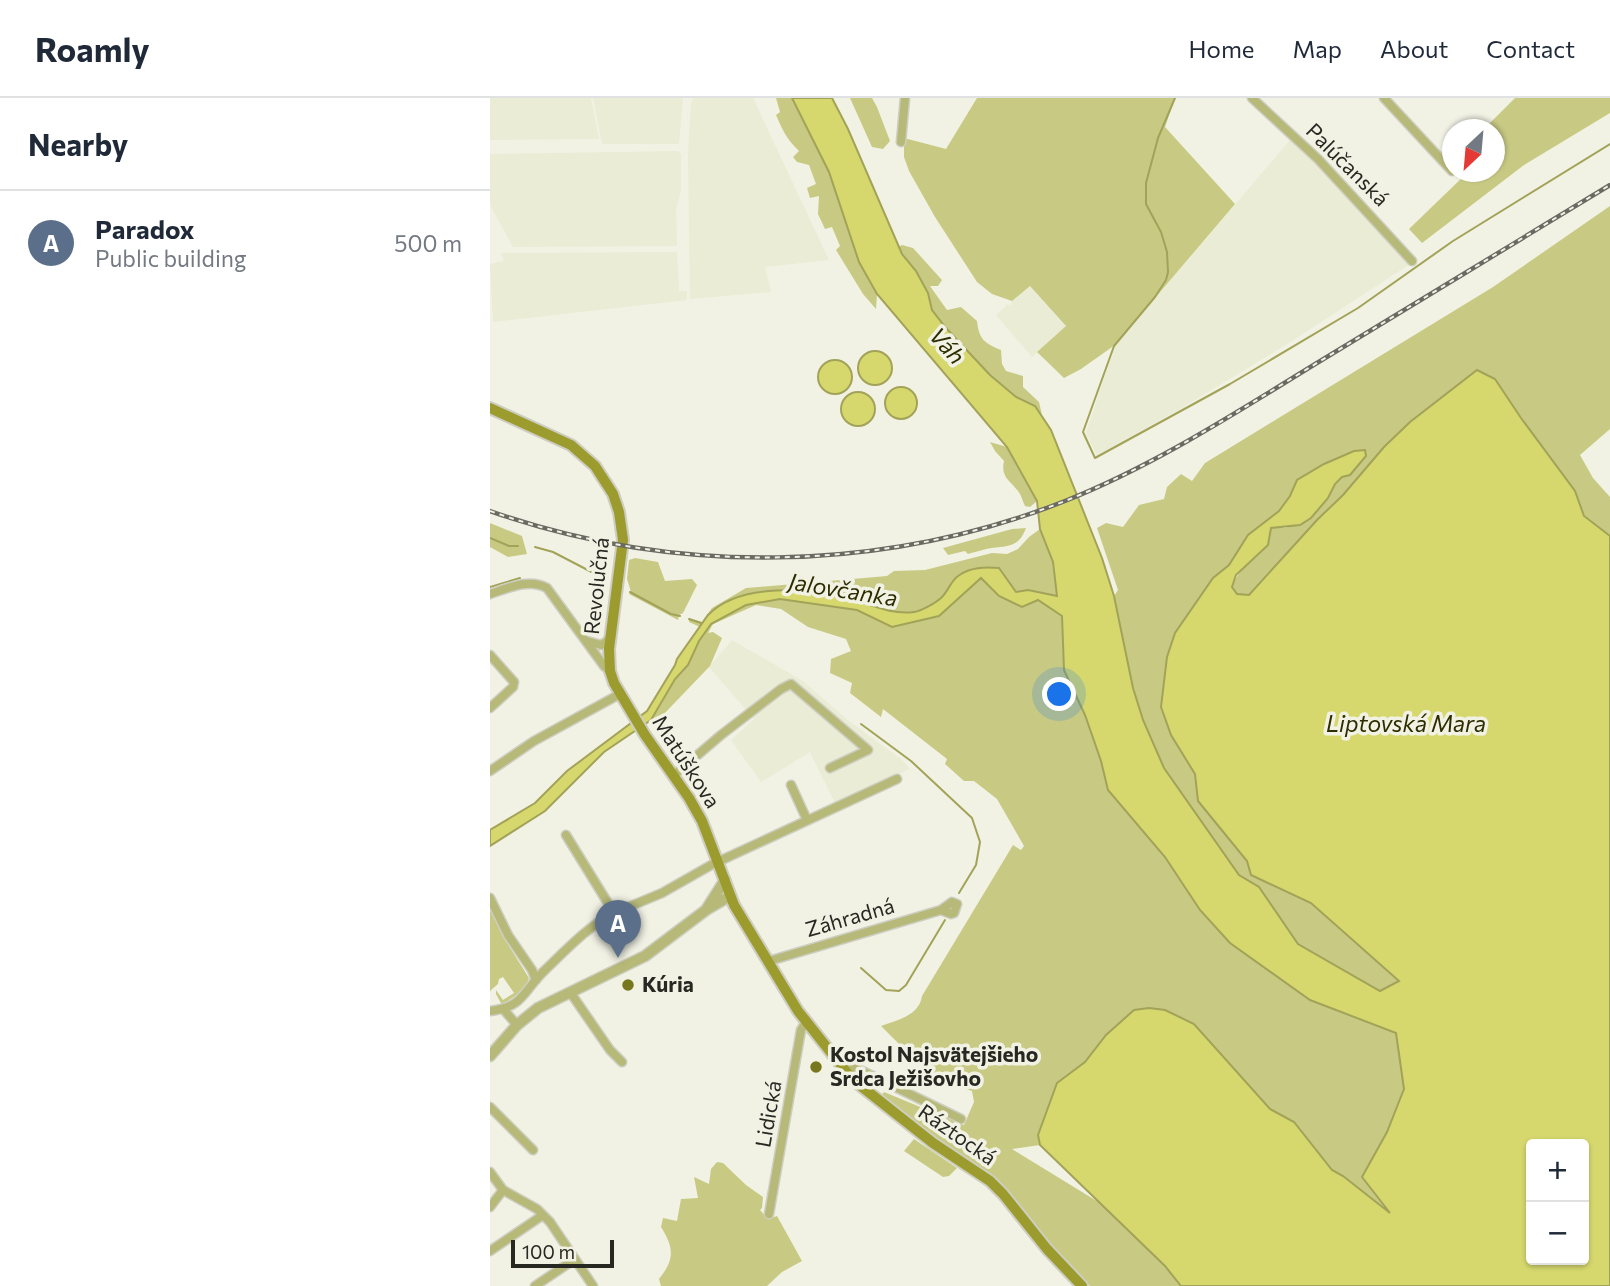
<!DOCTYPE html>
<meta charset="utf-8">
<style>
:root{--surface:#fff;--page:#f2f2f3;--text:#1f2937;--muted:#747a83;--line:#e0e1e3;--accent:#1a73e8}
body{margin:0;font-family:Commissioner,sans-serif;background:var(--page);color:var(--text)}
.controls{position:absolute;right:21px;bottom:21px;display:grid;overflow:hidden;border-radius:7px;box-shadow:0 2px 5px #0004}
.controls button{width:63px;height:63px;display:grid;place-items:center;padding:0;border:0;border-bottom:2px solid var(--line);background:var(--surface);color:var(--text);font:35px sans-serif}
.compass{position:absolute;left:952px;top:21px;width:63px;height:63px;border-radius:50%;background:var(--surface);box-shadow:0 2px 5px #0004;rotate:206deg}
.scale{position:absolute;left:21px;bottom:18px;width:103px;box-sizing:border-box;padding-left:7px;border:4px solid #282823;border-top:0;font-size:19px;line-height:24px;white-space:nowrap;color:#282823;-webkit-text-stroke:5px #f1f2e4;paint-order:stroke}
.you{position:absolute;left:570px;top:597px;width:24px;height:24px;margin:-18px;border:5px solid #fff;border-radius:50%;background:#1a73e8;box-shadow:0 0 0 10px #1a73e833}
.badge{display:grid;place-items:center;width:46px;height:46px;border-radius:50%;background:var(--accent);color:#fff;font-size:23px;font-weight:700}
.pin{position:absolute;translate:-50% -58px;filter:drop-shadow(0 2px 4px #0008)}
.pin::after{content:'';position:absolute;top:37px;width:24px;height:21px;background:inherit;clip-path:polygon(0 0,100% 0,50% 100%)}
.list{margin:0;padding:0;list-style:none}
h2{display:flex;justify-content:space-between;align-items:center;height:91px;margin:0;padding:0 28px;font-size:30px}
h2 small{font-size:23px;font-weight:400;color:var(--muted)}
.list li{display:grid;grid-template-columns:46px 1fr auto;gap:21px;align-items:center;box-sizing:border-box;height:105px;padding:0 28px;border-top:2px solid var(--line)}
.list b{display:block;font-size:26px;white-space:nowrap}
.list p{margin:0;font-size:23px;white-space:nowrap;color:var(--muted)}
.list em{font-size:23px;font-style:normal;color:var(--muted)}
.map{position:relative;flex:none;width:1120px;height:1188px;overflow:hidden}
header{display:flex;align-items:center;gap:42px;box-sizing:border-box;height:98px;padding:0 35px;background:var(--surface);border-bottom:2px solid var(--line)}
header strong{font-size:33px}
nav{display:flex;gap:38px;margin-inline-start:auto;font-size:24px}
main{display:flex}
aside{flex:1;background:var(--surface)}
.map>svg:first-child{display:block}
.built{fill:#eaecd5}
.green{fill:#c8ca84}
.water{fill:#d6d86e;stroke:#a2a358;stroke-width:2;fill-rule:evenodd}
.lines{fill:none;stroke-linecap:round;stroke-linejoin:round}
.stream{stroke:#a2a358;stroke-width:2}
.minor-casing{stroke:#cdcec1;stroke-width:11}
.tertiary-casing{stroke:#cdcec1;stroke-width:13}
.secondary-casing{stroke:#cdcec1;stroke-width:14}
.minor{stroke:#b7b978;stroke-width:8}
.tertiary{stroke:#b7b978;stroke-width:10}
.secondary{stroke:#9c9c2e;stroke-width:10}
.rail-casing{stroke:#6a6a63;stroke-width:4.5}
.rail{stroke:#f1f2e4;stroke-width:2;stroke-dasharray:5;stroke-linecap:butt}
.poi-dot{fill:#77771e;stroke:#f1f2e4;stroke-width:2.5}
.labels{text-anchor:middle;stroke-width:7;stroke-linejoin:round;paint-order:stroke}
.street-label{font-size:21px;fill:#282823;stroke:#f1f2e4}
.poi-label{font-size:21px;font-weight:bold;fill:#282823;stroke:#f1f2e4;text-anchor:start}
.water-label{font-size:23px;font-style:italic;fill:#2e2d00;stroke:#f1f2e4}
</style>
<header>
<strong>Roamly</strong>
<nav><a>Home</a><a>Map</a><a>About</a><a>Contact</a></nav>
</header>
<main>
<aside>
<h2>Nearby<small></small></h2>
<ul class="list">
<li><span class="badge" style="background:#5c6f8a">A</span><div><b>Paradox</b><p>Public building</p></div><em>500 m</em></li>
</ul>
</aside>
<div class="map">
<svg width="1120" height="1188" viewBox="0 0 1120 1188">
<rect width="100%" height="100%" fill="#f1f2e4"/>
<path class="built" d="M 0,0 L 101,0 L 109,41 L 0,42 Z
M 103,0 L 193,0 L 189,46 L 112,46 Z
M 204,0 L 263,0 L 339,162 L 275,169 L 281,194 L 200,201 L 198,56 L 201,5 Z
M 801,41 L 827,65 L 920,166 L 802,243 L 697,307 L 607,358 L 596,335 L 625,247 Z
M 188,53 L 191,56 L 191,92 L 186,112 L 187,148 L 23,149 L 0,107 L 0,56 Z
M 187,154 L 189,193 L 197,193 L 197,202 L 3,224 L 0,166 L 14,163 L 11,155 Z
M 540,188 L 576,228 L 542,259 L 506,217 L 518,206 L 521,208 L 522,203 Z
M 242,542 L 313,583 L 359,623 L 411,661 L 420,671 L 345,705 L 320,654 L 271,684 L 241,642 L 264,621 L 219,569 Z"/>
<path class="green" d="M 286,0 L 302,0 L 339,74 L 369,164 L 387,196 L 386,211 L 373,196 L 346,152 L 350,148 L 342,129 L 335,131 L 328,116 L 329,98 L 320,100 L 317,90 L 326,86 L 319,67 L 307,64 L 303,59 L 309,53 C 297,42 292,31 286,17 L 290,14 Z
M 360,0 L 382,0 L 387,9 L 400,43 L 393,51 L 382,49 Z
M 487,0 L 685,0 L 675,29 L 745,106 L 625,247 L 591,271 L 574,280 L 547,254 L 576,228 L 540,188 L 522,203 L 502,196 L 487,184 L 445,119 L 419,73 L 414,59 L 414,40 L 456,51 Z
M 1025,0 L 1120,0 L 1120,15 L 1034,67 L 932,145 L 919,131 L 978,74 L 1004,74 L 1004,32 L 994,31 Z
M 1120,108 L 1120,331 L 1090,357 L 1103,380 L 1120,399 L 1120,438 L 1094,418 L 1085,393 L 1031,320 L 1005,281 L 987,272 L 920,324 L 894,349 L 853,397 L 827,422 L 759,497 L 747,496 L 742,489 C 752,461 778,461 781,429 L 796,430 L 838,400 L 845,386 L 875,353 L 864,353 L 834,366 L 807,382 L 800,398 L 789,413 L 758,437 L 750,453 L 739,467 L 723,480 L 685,535 L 671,609 L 681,637 L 705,676 L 708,703 L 757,763 L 761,777 L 821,805 L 910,884 L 906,935 L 914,991 L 897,1033 L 872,1079 L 903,1118 L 853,1078 L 842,1072 L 804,1024 L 780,1011 L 743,971 L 616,937 L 595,964 L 567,985 L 548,1037 L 550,1047 L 522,1051 L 610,1105 L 675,1168 L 691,1188 L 600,1188 L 554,1141 L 535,1118 L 449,1043 L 390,999 L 394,994 L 474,1027 L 484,1004 L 482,993 L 454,984 L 435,972 L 391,928 C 407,922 429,918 432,898 L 523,747 L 531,752 L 534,748 L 507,701 L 484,683 L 474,683 L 455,666 L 457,661 L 393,611 L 391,619 L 360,595 L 362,585 L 340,575 L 341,561 L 361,553 L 356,541 L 318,529 L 291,511 L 266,507 L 223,526 L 218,535 L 223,534 L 232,540 L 220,568 L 173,617 L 164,628 L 158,625 C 175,608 179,581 197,566 L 187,561 L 210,529 L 199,524 L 199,520 L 212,524 L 222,510 L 256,490 L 397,478 L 404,473 L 435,472 L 502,455 L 517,456 L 528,451 L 539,439 L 550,431 L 563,464 L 567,498 L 594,495 L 624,498 L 628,492 L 607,430 L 616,425 L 633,429 L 649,407 L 674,401 L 677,389 L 691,376 L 702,383 L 715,365 L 1003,189 Z
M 412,147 L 423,150 L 452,182 L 448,188 L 440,188 L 457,212 L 471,209 L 487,223 C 489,241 494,245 511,252 L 512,266 L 516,273 L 533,278 L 533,289 L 549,304 L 552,317 L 545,308 L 526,299 L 500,277 L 456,230 L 442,212 L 438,195 L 426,173 L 408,149 Z
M 500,344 L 517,349 L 547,403 L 540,409 L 535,408 C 533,404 532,400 530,396 C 522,383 510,381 514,363 L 505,353 Z
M 0,425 L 32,438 L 37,456 L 18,459 L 0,449 Z
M 536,430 C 529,449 519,448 502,450 C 494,451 486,454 478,456 L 475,453 L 458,457 L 453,450 L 522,431 Z
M 145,460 L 168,464 L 175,483 L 202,481 L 207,487 L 193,515 L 189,517 L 188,522 L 139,496 L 141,494 L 137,481 L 139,462 Z
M 0,808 L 14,840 L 39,880 L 35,891 L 12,907 L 6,896 L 6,892 L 13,902 L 24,895 L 13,879 L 9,881 L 8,886 L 0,893 Z
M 424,1041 L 467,1070 L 459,1078 L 453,1079 L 414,1053 Z
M 227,1064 L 233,1065 L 256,1087 L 273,1099 L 272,1110 L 270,1112 L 278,1121 L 287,1118 L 312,1163 L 292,1174 L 277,1188 L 171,1188 L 169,1181 C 185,1161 184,1150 171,1129 L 173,1120 L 187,1123 L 191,1101 L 208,1100 L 204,1079 L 219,1086 L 221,1071 Z"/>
<path class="water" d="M 302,0 L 342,0 L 358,31 L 412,156 L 426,173 L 438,195 L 442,212 L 456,230 L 500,277 L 526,299 L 545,308 L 561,332 L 612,460 L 624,498 L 643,590 L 653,622 L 674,670 L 749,777 L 769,789 L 808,846 L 890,893 L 909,883 L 821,805 L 761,777 L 757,763 L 708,703 L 705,676 L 681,637 L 671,609 L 677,559 L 685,535 L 723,480 L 739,467 L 758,437 L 789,413 L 800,398 L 807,382 L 834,366 L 864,353 L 875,352 L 876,358 L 860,377 L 852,379 L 845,386 L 838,400 L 821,420 L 810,427 L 781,430 L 778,447 L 746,477 L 742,489 L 747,496 L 759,497 L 827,422 L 853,397 L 894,349 L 920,324 L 987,272 L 1005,281 L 1031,320 L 1085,393 L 1094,418 L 1120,438 L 1120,1188 L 691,1188 L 675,1168 L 550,1047 L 548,1037 L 567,985 L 595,964 L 616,937 L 644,912 L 659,910 L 675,912 L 704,926 L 780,1011 L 804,1024 L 842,1072 L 853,1078 L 900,1115 L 872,1079 L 897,1034 L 914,991 L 906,935 L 820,902 L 740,845 L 710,812 L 675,759 L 618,692 L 611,663 L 595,617 L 574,572 L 572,518 L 548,502 L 532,509 L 509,498 L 491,480 L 449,518 L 402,529 L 367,512 L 290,501 L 256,507 L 221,526 L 209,543 L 198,567 L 185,581 L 161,622 L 114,654 L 55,713 L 0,748 L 0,732 L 45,705 L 77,673 L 157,613 L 185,567 L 187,561 L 218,517 C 250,484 320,490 361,501 C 382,507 401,517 424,514 C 431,513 446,505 452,499 C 458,493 461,483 468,478 C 480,469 495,469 509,470 L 526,494 L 538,492 L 567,498 L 563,464 L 550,431 L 547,403 L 517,349 L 387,196 L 369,164 L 339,74 ZM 1041,1046 L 1094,1046 L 1094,1162 L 1041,1162 Z
M368 270a17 17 0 1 1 34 0a17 17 0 1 1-34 0Z
M328 279a17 17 0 1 1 34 0a17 17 0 1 1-34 0Z
M395 305a16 16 0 1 1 32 0a16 16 0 1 1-32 0Z
M351 311a17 17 0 1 1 34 0a17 17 0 1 1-34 0Z"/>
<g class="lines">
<path class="stream" d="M 685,0 L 668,40 L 656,85 L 656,106 L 671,134 L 677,154 L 678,174 L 676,182 L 665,199 L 624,248 L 593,334 L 605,360 L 740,286 L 868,210 L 963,143 L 1120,46
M 0,440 L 19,448 L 28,448
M 45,449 L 63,454 L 115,481
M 0,489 L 30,480
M 140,494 L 181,516 L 190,518
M 199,521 L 211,525
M 371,626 L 421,663 L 482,720 L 490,744 L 486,767 L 469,795
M 371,870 L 396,892 L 409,893 L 416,887 L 455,822"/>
<g class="minor-casing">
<path id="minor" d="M 762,0 L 828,61 L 922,163
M 894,0 L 962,73
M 411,44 L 415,0
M 0,496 C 18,490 39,480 57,490 L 114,568 L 120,573
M 97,543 L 111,547 L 116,544 L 121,538
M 0,557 L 24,584 L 23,589 L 0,610
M 0,673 L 44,643 L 130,596
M 183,678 L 231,637 L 291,591 L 301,586 L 378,652 L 340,670
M 301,687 L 317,722
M 0,800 L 18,837 L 42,872 L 46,882
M 124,815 L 172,795 L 223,766 L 407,681
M 279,863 L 451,812 L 462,804 L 467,806 L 464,815 L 461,816 L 451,812
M 80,894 L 120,952 L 132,964
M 14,912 L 27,927
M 0,913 C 34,909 33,893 54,873 C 76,852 97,829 124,815 L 76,737
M 353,971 L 366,970 L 471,1021
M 0,1009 L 43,1052
M 0,1074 L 13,1092 L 47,1111 L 60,1124 L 103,1188
M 0,1109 L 13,1092
M 279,1116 L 311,932 L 316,924
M 0,1153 L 53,1117
M 45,1188 L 85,1161"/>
</g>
<g class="tertiary-casing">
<path id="tertiary" d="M 216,812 L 235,782
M 0,958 L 27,927 L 48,910 L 155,858 L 216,812 L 240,798"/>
</g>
<g class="secondary-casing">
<path id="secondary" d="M 0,310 L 81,347 L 105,368 L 123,396 L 129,414 L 133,442 L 119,551 L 120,573 L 124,585 L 155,637 L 199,700 L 212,723 L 244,807 L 308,913 L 362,981 L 443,1045 L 500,1083 L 513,1096 L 557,1151 L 592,1188"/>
</g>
<use href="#minor" class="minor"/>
<use href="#tertiary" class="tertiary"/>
<use href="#secondary" class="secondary"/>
<g class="rail-casing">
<path id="rail" d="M 0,413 C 185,478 392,475 575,403 C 663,368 742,317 822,268 C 921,208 1021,147 1120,87"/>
</g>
<use href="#rail" class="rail"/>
</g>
<g class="poi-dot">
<circle cx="138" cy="887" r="7"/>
<circle cx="326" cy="969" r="7"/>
</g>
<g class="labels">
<g class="street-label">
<text transform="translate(857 67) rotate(45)" y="7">Palúčanská</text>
<text transform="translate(107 488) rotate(-84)" y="7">Revolučná</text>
<text transform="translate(196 664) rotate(57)" y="7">Matúškova</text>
<text transform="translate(360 820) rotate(-16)" y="7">Záhradná</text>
<text transform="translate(279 1016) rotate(-80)" y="7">Lidická</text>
<text transform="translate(467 1037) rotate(35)" y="7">Ráztocká</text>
</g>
<g class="poi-label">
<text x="152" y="894">Kúria</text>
<text x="340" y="964">Kostol Najsvätejšieho<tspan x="340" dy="24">Srdca Ježišovho</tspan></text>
</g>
<g class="water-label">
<text transform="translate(457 248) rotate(48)" y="8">Váh</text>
<text transform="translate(353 492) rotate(9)" y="8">Jalovčanka</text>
<text x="916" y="634">Liptovská Mara</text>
</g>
</g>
</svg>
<div class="controls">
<button>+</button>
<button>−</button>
</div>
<svg class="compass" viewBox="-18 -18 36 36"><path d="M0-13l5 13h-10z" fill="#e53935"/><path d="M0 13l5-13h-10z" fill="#747a83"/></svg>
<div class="scale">100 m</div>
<div class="you"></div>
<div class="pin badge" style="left:128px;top:860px;background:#5c6f8a">A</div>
</div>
</main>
